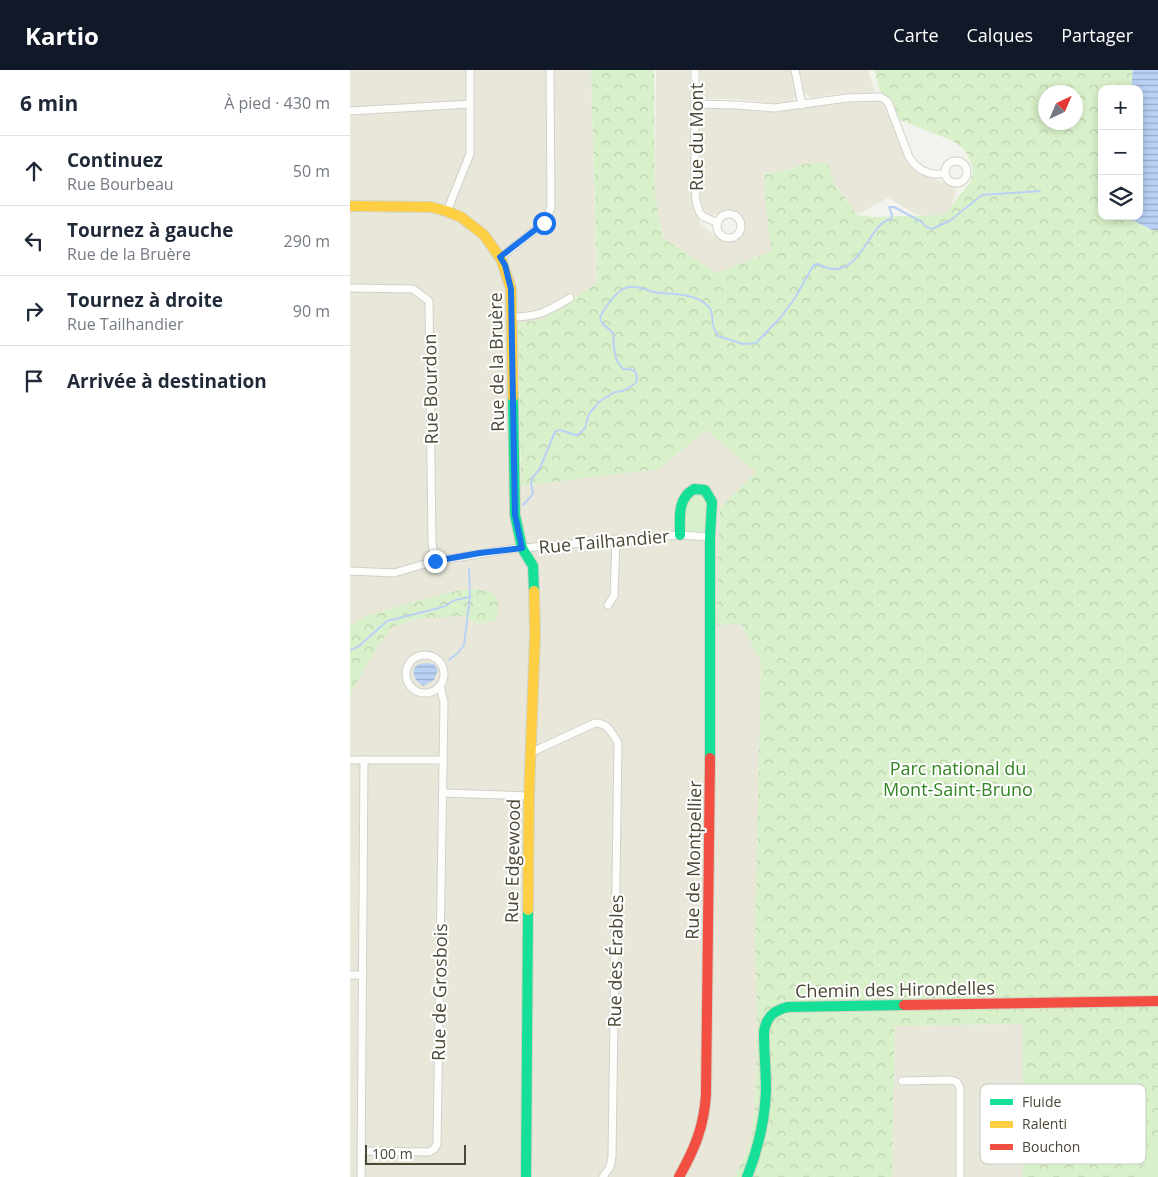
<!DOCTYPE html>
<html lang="fr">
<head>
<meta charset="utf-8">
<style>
	:root { --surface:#fff; --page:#f6f6f7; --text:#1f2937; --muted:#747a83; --line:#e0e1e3; --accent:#111827 }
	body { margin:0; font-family:"Open Sans",sans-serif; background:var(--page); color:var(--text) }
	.controls { position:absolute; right:15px; top:15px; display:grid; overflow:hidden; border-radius:10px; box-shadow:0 2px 8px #0003 }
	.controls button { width:45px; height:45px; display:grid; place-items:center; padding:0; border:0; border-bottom:1px solid var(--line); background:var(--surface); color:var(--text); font:25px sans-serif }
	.compass { position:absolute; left:688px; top:15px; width:45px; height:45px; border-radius:50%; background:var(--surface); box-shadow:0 2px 8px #0003; rotate:44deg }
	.scale { position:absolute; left:15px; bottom:12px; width:101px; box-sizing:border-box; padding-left:5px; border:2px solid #4c4836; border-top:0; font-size:14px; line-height:18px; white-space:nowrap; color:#4c4836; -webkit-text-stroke:4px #fff; paint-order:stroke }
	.stop { position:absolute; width:15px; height:15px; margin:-11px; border:4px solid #1a73e8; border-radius:50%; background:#fff }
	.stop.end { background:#1a73e8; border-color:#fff; box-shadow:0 1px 5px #0008 }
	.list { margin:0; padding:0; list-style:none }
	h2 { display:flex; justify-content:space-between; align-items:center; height:65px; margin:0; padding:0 20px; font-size:21px }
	h2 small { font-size:16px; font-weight:400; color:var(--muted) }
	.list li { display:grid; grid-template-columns:32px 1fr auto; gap:15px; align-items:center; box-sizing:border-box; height:70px; padding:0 20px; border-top:1px solid var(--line) }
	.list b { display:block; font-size:19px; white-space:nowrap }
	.list p { margin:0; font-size:16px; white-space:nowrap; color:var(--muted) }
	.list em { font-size:16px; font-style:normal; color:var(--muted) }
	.icon { flex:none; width:28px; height:28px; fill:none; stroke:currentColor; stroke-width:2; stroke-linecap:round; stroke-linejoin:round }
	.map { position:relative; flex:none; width:808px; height:1107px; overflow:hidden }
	header { display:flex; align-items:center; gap:30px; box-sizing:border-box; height:70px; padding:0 25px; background:var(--accent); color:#fff }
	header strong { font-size:24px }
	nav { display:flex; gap:28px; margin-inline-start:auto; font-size:18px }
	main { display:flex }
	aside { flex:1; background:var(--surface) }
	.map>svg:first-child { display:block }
	.residential { fill:#e8e7da }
	.green { fill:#d9f1ca }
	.forest { fill:url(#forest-crowns); fill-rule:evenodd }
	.water { fill:url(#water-rules) }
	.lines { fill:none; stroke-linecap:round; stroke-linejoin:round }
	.stream { stroke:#b9d1f5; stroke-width:2 }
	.street-casing { stroke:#d1d1ca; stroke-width:9 }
	.fast-casing { stroke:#d3d3c3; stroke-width:12 }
	.slow-casing { stroke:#d3d3c3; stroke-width:12 }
	.jam-casing { stroke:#d3d3c3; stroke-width:12 }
	.street { stroke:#fdfdfc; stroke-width:7 }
	.fast { stroke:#16e098; stroke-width:10 }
	.slow { stroke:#ffcf43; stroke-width:10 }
	.jam { stroke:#f24e42; stroke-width:10 }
	.route { stroke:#1a73e8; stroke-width:6 }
	.labels { text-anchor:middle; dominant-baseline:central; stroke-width:4; stroke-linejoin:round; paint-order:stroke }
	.street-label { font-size:18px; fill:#4c4836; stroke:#fff }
	.park-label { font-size:18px; fill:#328522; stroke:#fff }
	.key { fill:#fff; stroke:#c9c8c3; stroke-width:1 }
	.key-label { font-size:14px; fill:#4c4836 }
</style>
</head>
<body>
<header>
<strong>Kartio</strong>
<nav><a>Carte</a><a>Calques</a><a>Partager</a></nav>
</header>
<main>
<aside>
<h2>6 min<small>À pied · 430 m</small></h2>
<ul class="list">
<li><svg class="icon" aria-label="ahead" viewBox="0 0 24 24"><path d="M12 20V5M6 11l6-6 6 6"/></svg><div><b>Continuez</b><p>Rue Bourbeau</p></div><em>50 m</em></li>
<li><svg class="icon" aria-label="left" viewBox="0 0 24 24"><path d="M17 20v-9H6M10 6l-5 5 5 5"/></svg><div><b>Tournez à gauche</b><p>Rue de la Bruère</p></div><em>290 m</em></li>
<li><svg class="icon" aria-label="right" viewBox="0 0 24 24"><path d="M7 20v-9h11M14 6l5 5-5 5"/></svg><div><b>Tournez à droite</b><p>Rue Tailhandier</p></div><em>90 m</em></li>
<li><svg class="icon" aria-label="arrive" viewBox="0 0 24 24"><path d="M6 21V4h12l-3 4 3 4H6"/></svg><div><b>Arrivée à destination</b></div></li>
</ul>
</aside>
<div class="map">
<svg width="808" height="1107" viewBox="0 0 808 1107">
	<defs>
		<pattern id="forest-crowns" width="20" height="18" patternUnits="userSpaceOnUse" patternTransform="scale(1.25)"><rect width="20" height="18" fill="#d9f1ca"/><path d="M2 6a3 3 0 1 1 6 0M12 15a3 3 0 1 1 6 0" fill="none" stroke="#bcd0ae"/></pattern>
		<pattern id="water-rules" width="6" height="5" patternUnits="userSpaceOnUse" patternTransform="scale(1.25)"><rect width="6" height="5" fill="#b9d1f5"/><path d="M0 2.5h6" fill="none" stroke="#99acc7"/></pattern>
	</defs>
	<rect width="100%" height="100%" fill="#f3f3ed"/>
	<g class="residential">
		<polygon points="0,0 241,0 248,277 158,304 159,416 309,399 356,360 407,402 418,472 405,1039 402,1063 396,1084 384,1107 0,1107"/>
		<polygon points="306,0 340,0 342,134 350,153 361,163 377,169 384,169 392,161 394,153 389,144 382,140 376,140 362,146 356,144 352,138 350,125 350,44 352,40 356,39 389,39 407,42 429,42 480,34 530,31 536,38 555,88 560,96 578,107 607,117 597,150 566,144 538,128 507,145 484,113 477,92 453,94 439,100 414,104 415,127 421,181 367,204 313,168 305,125"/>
		<polygon points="350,0 518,0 525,22 485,24 461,28 456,24 446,26 441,32 423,34 386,29 353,29 350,25"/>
		<polygon points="673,954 673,1107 542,1107 545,956"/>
	</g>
	<g class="green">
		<polygon points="346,419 358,424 360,467 330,465 330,436"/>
		<polygon points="808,1081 808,1107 787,1107 802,1083"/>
	</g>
	<g class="forest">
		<path d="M241 0H304L305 125 313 168 367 203 421 181 415 127 414 104 439 100 453 94 477 92 484 113 507 145 522 147 594 145 621 111 623 99 619 88 614 79 603 71 550 50C546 39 543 28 531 23L524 0H783L781 19H752V146H774L801 160H808V1081L802 1083 787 1107H673V954L545 956 542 1107H384L396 1084 402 1063 405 1039 407 942 405 868 411 592 391 554 366 555 370 438 406 402 356 360 309 399 171 416 168 256 171 253 192 249 247 213ZM696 22H726V52H696Z"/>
		<polygon points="127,519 143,523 149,533 146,551 128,554 112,546 65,549 41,558 27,577 0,625 0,556 14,547 55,534 106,521"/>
	</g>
	<g class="water">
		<polygon points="783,0 808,0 808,160 802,160 774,146 789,146 789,19 781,19"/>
		<path d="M77 593 84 594 88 600 84 610 73 616C65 610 63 608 64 598L69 594Z"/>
	</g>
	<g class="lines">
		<g class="stream">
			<path d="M173 435 183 424 181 413 182 408 189 400 205 362C212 357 219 365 228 365L235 358 239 344 250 331 265 322 273 321 286 313C289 300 284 299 273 299 263 289 264 275 263 263L252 253 250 247C255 238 266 220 278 217 287 215 296 220 304 222 322 225 345 222 359 237 363 242 362 249 363 255 364 259 366 262 368 266L393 274 406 273 431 247 445 228 463 196 467 194C472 196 477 198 482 199 513 201 520 152 541 149L542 145 539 137H544L572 152 576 157 582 159 601 150 632 125 690 121"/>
			<polyline points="0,580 8,577 37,551 93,537 105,530 120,527 119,499"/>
			<polyline points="99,590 108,583 114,575 120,527"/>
		</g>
		<defs>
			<g id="street">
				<polyline points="345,0 345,110 346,131 349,141 352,146 368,153"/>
				<polyline points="445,0 452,35"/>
				<path d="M345 34 387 35 424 38 497 28 531 27 538 32 559 87C567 100 581 107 595 103"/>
				<polyline points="0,41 120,34"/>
				<circle cx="606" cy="102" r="11"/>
				<polyline points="97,141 120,84 120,0"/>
				<circle cx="379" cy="156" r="12"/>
				<polyline points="151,187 194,153 198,146 201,136 200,0"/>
				<polyline points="0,218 63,219 79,231 82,474 85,491"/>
				<path d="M162 247C189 247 198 241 220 228"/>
				<polyline points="0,501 44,503 85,491 161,479 330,465 360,467"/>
				<polyline points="258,535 264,526 266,469"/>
				<circle cx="75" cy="604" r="19"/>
				<path d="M180 683 245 653C258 653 262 663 268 673L262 1087 260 1097 253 1107"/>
				<polyline points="0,690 93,690"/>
				<polyline points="93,723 179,726"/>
				<polyline points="0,905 13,905"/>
				<polyline points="552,1011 601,1010 607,1012 610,1018 610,1107"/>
				<polyline points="11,1081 79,1082 84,1079 87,1074 94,632 90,616"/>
				<polyline points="11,1107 14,690"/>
			</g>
			<g id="fast">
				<polyline points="163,327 165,445 172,478 183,496 184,521"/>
				<path d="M330 465C330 447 327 429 344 419L355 420 362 432 360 467V688"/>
				<polyline points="176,1107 178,840"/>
				<path d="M397 1107C408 1079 415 1050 416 1020 416 1001 414 981 414 962 416 947 424 940 438 937L554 935"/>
			</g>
			<g id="slow">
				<polyline points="0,136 81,137 96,141 111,147 134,165 151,189 161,219 163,327"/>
				<polyline points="178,840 179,726 185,565 184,521"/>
			</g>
			<g id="jam">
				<polyline points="554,935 808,931"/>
				<path d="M329 1107C345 1078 354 1057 356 1024L360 688"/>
			</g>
		</defs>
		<use href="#street" class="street-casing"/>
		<use href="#fast" class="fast-casing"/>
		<use href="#slow" class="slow-casing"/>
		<use href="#jam" class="jam-casing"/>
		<use href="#street" class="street"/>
		<use href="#fast" class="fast"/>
		<use href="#slow" class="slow"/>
		<use href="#jam" class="jam"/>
	</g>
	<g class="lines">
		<polyline class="route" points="85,491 130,483 172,478 165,445 161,219 155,195 150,187 194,153"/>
	</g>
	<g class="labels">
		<g class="street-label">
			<text transform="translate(346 67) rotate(-90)">Rue du Mont</text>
			<text transform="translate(146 292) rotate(-91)">Rue de la Bruère</text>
			<text transform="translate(80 319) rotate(-91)">Rue Bourdon</text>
			<text transform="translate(254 471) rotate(-5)">Rue Tailhandier</text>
			<text transform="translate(343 790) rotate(-89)">Rue de Montpellier</text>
			<text transform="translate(162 791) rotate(-89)">Rue Edgewood</text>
			<text transform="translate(265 891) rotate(-89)">Rue des Érables</text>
			<text transform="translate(545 919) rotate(-1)">Chemin des Hirondelles</text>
			<text transform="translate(89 922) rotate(-89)">Rue de Grosbois</text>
		</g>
		<g class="park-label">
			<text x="608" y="698">Parc national du<tspan x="608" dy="21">Mont-Saint-Bruno</tspan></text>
		</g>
	</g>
	<rect x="630" y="1014" width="166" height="80" rx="8" class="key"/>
	<rect x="640" y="1029" width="23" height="6" fill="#16e098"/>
	<rect x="640" y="1051" width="23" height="7" fill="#ffcf43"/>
	<rect x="640" y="1074" width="23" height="6" fill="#f24e42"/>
	<g class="key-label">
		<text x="672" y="1037">Fluide</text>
		<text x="672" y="1059">Ralenti</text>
		<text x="672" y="1082">Bouchon</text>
	</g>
</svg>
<div class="controls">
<button>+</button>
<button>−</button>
<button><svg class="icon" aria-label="layers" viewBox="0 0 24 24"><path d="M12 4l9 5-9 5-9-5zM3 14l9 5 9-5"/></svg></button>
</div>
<svg class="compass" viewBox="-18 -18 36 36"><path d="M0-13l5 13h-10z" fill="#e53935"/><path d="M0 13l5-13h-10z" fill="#747a83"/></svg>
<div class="scale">100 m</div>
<div class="stop" style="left:194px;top:153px"></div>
<div class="stop end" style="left:85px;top:491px"></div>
</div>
</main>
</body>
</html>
